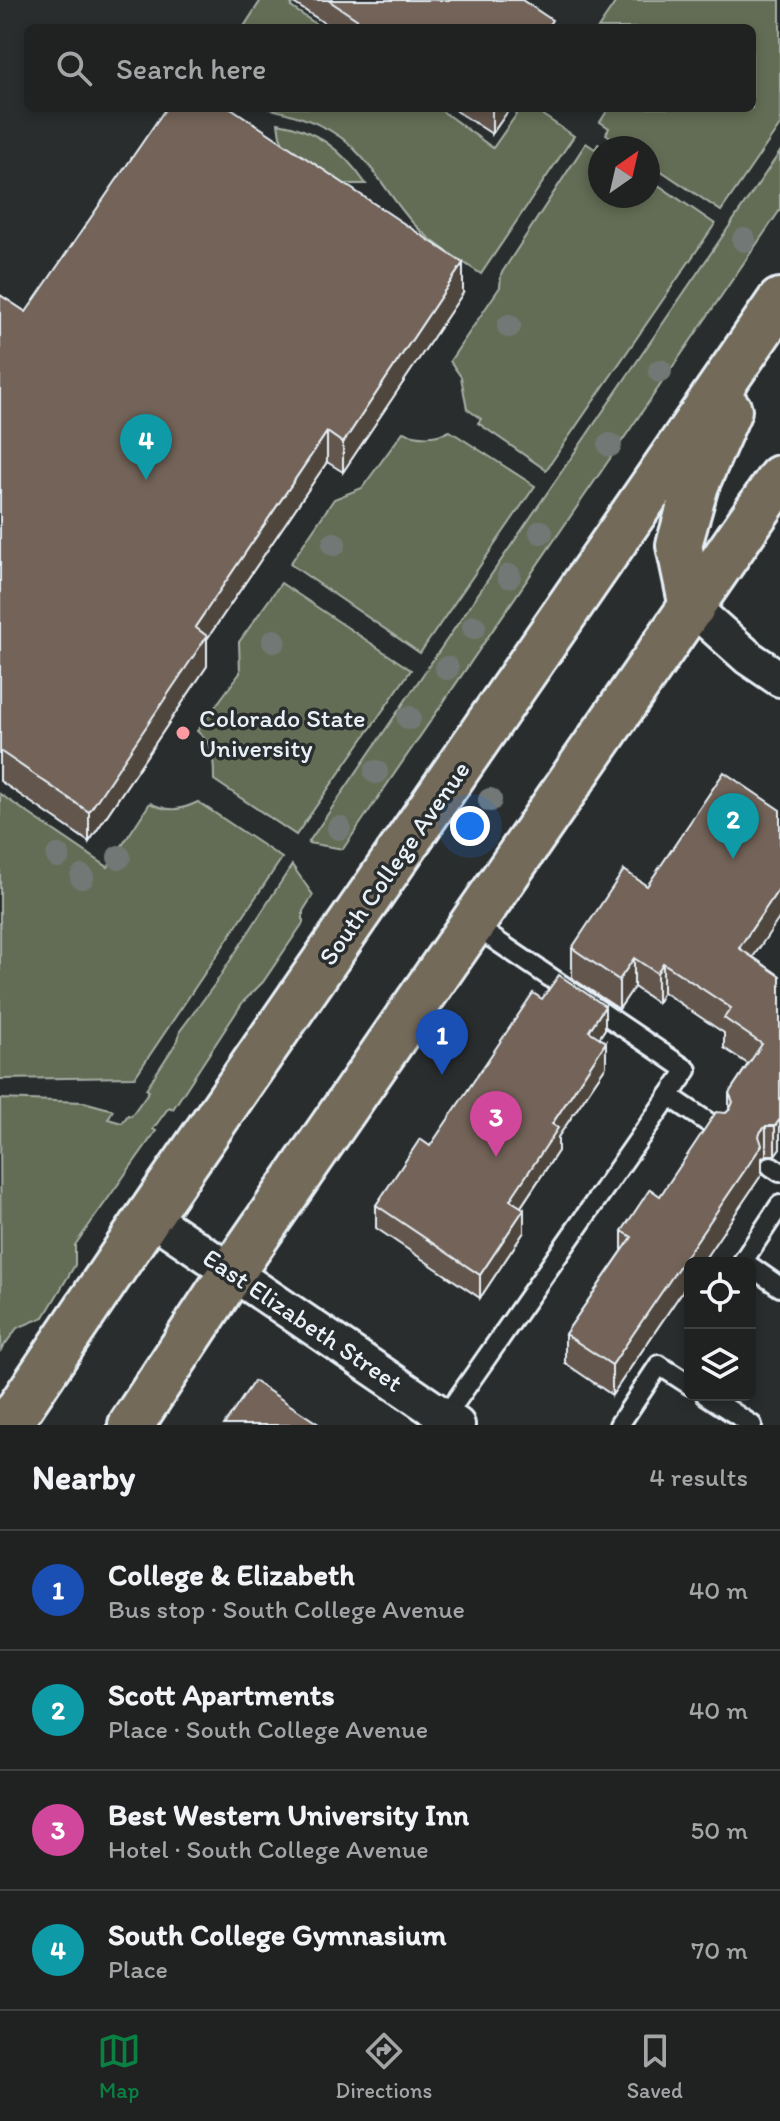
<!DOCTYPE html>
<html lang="en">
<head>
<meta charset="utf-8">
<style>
	:root { --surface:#202222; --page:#2d2f2f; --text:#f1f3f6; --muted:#a2a4a5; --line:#3d3f40; --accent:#0b8043 }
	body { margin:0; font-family:Itim,sans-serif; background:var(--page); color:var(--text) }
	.controls { position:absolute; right:24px; bottom:24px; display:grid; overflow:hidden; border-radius:12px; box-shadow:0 4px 12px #0003 }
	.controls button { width:72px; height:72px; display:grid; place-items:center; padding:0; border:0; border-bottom:2px solid var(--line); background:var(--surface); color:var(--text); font:40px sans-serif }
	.compass { position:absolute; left:588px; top:136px; width:72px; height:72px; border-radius:50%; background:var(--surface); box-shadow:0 4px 12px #0003; rotate:34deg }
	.you { position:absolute; left:470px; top:826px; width:28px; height:28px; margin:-20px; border:6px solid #fff; border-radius:50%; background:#1a73e8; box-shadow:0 0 0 12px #1a73e833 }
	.badge { display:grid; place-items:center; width:52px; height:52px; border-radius:50%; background:var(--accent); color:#fff; font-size:26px; font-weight:700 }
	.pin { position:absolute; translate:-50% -66px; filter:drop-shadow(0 2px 4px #0008) }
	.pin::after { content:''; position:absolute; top:42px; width:28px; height:24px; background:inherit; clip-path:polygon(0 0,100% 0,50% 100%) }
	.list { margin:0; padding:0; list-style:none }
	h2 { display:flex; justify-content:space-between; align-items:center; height:104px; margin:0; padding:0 32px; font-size:34px }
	h2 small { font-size:26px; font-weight:400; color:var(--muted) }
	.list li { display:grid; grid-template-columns:52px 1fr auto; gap:24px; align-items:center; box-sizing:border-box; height:120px; padding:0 32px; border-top:2px solid var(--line) }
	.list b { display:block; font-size:30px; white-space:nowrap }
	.list p { margin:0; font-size:26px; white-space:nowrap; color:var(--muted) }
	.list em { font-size:26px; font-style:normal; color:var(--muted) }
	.icon { flex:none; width:44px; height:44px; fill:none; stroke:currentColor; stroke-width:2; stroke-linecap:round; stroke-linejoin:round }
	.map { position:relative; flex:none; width:780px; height:1425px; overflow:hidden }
	.search { position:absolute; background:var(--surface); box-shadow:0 4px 12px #0003; left:24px; right:24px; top:24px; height:88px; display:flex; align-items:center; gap:20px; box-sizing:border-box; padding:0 28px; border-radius:12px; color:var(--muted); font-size:30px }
	.sheet { height:584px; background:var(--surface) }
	nav { display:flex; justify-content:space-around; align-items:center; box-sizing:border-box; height:112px; border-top:2px solid var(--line); background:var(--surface); font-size:22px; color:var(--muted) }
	nav a { display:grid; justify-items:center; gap:4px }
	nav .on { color:var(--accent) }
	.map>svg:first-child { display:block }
	.green { fill:#636d54; stroke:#a6afa6; stroke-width:2 }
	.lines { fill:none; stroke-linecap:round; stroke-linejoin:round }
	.service-casing { stroke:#e8f1f8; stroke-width:24 }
	.minor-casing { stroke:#e8f1f8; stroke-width:40 }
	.trunk-casing { stroke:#e8f1f8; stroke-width:50 }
	.service { stroke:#2a2d2e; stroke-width:18 }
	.minor { stroke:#2a2d2e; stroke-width:34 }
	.trunk { stroke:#736b5a; stroke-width:44 }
	.tree { fill:#727874 }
	.wall { fill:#63564d; stroke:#e8f1f8; stroke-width:2 }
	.shaded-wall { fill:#50463e; stroke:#e8f1f8; stroke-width:2 }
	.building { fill:#736459; stroke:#e8f1f8; stroke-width:2 }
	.poi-dot { fill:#ff9aa2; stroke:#2a2d2e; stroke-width:3 }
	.labels { text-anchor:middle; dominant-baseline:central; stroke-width:7; stroke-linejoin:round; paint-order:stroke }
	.poi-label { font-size:26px; fill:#e8f1f8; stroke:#2a2d2e; text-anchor:start }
	.street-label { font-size:26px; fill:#e8f1f8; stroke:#2a2d2e }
</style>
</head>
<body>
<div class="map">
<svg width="780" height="1425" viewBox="0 0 780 1425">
	<rect width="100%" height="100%" fill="#2a2d2e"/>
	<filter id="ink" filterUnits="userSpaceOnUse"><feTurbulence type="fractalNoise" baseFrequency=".0125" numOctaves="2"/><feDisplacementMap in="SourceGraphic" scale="16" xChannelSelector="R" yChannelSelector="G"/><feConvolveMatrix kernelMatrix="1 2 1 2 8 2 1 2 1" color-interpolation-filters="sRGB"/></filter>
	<g filter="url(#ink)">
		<g class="green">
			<polygon points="261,0 286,0 292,4 291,7 322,28 243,28"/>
			<polygon points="617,0 780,0 780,125 721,211 648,162 648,148 627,148 606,134 609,128 600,122 609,108 752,108 752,28 598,28"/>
			<path d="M267 108H438L493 148 521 108H532L574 136 481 274C457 258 431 243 412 222 393 201 379 175 359 154 336 127 301 116 267 108Z"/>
			<path d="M278 123C316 129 345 153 366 184H335L288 155 280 136Z"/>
			<polygon points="586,143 595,149 598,144 605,148 600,148 600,196 648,196 648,178 715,224 546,470 478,423 481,419 467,409 461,377 450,361 500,287 501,274"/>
			<polygon points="780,152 780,210 343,849 308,843"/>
			<path d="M450 431 535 486 420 653 290 564 334 499 362 488 403 432C421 438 433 438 450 431Z"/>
			<path d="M281 583 411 670 296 835 214 780C214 759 214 745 197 731L240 673 239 642Z"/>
			<path d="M0 794 108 867 150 803C168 812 179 811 198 802L282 858 135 1077 0 1079Z"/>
			<polygon points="292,865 313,895 303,911 303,923 263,982 243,1002 173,1109 169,1107 153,1129 156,1131 75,1245 75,1265 44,1317 17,1328 1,1350 0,1099 84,1102 113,1110 108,1119 122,1123 128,1115 131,1116 149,1091 146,1089 178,1040 180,1031 215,984"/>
		</g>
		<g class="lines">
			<defs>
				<g id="service">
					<polyline points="669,1096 721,1131"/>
					<polyline points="771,1166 780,1172"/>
					<polyline points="746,1263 743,1261 780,1205"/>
					<polyline points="750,1266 780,1287"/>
					<polyline points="706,1395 752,1425"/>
					<polyline points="445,1417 687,1070 473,925"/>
					<polyline points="619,1425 659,1365 690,1385"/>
				</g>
				<g id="minor">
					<polyline points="692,607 749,658 780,679"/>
					<polyline points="149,1216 457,1425"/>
				</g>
				<g id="trunk">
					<polyline points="692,607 679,545 696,485 729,410"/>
					<polyline points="8,1425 149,1216 780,301"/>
					<polyline points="131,1425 232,1272 780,478"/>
				</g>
			</defs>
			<use href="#service" class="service-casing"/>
			<use href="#minor" class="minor-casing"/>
			<use href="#trunk" class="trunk-casing"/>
			<use href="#service" class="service"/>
			<use href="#minor" class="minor"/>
			<use href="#trunk" class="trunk"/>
		</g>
		<g class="tree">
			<circle cx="744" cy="240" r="12"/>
			<circle cx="509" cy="326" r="12"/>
			<circle cx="660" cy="371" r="12"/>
			<circle cx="610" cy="445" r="12"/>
			<circle cx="541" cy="532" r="12"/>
			<circle cx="334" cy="544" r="12"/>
			<circle cx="509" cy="576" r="12"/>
			<circle cx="474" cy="627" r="12"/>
			<circle cx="274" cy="641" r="12"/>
			<circle cx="447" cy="668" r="12"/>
			<circle cx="409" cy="718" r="12"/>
			<circle cx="376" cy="772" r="12"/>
			<circle cx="490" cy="800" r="12"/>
			<circle cx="339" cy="828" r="12"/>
			<circle cx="58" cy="856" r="12"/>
			<circle cx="119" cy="857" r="12"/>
			<circle cx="82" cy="877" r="12"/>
		</g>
		<g class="wall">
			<polygon points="289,0 522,0 552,28 332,28"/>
			<polygon points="452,108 510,108 492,134"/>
			<polygon points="463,293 343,472 327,462 207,639 207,666 89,842 0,781 0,295 26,312"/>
			<polygon points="572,948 753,957 780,976 780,1148 775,1155 766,1155 762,1158 762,1174 612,1395 565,1363 565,1334 622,1251 622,1231 660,1196 726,1113 729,1110 729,1093 748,1064 724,1048 724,1033 663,992 657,1003 634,987 619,1009 572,978"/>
			<polygon points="542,999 605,1029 599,1038 606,1066 558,1137 558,1151 521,1207 524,1232 480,1298 376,1228 376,1205 430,1146"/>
		</g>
		<g class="shaded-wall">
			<polygon points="493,108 510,108 492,134 492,109"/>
			<polygon points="463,263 463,293 343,472 343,443"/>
			<polygon points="327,432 327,462 207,639 207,666 89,842 89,812 195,627"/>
			<polygon points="780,887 780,917 739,978 739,948"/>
			<polygon points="634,958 634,987 619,1009 619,980"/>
			<polygon points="663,963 663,992 657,1003 657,973"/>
			<polygon points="605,1006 605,1029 589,1054 589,1031"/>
			<polygon points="606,1042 606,1066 558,1137 558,1151 510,1223 510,1200 552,1124"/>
			<polygon points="780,1119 780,1148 775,1155 775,1126"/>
			<polygon points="766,1126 766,1155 762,1158 762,1174 702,1263 690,1263 690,1280 612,1395 612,1365 759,1136 761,1131"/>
			<polygon points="524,1209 524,1232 480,1298 480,1275"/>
		</g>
		<g class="building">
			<polygon points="328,0 522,0 552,20 547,28 370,28"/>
			<polygon points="166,108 231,108 463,263 343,443 327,432 195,627 207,636 89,812 0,751 0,295 26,312"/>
			<polygon points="724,772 780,810 780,887 739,948 780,976 780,1119 775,1126 766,1126 761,1131 759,1136 762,1145 612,1365 565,1334 632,1237 622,1231 650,1189 660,1196 716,1112 726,1113 730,1109 733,1102 729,1093 762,1044 724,1018 731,1008 663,963 657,973 634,958 619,980 572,948 624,870 647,886"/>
			<polygon points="559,975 605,1006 589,1031 606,1042 552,1124 558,1128 510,1200 524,1209 480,1275 376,1205 420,1139 430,1146 533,993 542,999"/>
			<polygon points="254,1381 320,1425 224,1425"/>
		</g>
	</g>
	<circle class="poi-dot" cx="183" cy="733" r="8"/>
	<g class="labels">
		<g class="poi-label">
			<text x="199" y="718">Colorado State<tspan x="199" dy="30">University</tspan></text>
		</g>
		<g class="street-label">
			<text transform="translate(394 863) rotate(-55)">South College Avenue</text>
			<text transform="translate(303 1320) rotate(34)">East Elizabeth Street</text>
		</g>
	</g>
</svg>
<div class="controls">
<button><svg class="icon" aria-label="locate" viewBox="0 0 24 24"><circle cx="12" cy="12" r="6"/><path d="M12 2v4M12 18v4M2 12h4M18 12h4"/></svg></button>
<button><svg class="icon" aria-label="layers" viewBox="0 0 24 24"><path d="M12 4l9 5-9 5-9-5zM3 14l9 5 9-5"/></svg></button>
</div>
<svg class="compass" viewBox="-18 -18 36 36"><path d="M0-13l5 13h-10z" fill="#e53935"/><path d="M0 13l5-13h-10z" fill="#a2a4a5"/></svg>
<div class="you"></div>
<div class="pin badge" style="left:442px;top:1075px;background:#1a4fb4">1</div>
<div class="pin badge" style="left:733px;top:859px;background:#0f9aa8">2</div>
<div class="pin badge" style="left:496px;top:1157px;background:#d1479c">3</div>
<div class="pin badge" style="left:146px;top:480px;background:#0f9aa8">4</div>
<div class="search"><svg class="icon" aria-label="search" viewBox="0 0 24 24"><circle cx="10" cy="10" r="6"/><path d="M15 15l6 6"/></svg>Search here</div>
</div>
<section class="sheet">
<h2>Nearby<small>4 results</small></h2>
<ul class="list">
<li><span class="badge" style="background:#1a4fb4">1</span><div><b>College &amp; Elizabeth</b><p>Bus stop · South College Avenue</p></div><em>40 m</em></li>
<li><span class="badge" style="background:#0f9aa8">2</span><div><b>Scott Apartments</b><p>Place · South College Avenue</p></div><em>40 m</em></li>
<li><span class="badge" style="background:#d1479c">3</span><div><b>Best Western University Inn</b><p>Hotel · South College Avenue</p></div><em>50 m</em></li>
<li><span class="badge" style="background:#0f9aa8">4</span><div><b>South College Gymnasium</b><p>Place</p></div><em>70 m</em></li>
</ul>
</section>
<nav>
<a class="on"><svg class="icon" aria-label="map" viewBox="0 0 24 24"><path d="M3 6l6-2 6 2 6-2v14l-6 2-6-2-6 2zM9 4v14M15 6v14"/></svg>Map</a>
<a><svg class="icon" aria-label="directions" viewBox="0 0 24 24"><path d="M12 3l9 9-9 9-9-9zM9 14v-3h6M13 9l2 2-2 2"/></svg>Directions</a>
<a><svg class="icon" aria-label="saved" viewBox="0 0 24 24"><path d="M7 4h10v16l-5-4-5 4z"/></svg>Saved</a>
</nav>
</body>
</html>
